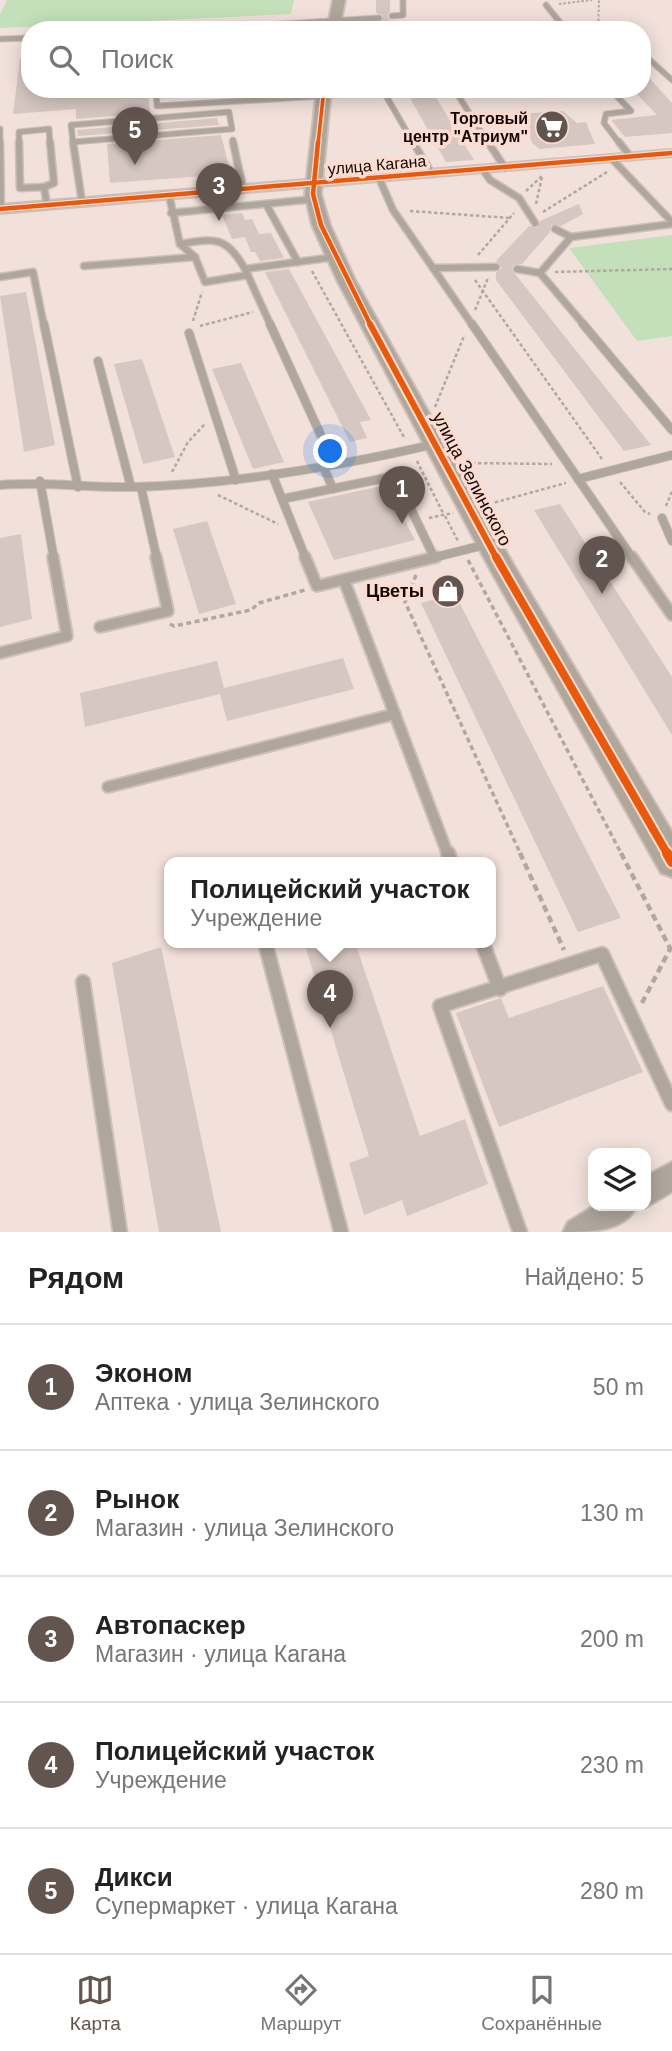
<!DOCTYPE html>
<html lang="ru">
<head>
<meta charset="utf-8">
<style>
	:root { --surface:#fff; --page:#f2f2f2; --text:#222; --muted:#767676; --line:#e0e0e0; --accent:#62544f }
	body { margin:0; font-family:Helvetica,sans-serif; background:var(--page); color:var(--text) }
	.controls { position:absolute; right:21px; bottom:21px; display:grid; overflow:hidden; border-radius:14px; box-shadow:0 4px 18px #0003 }
	.controls button { width:63px; height:63px; display:grid; place-items:center; padding:0; border:0; border-bottom:2px solid var(--line); background:var(--surface); color:var(--text); font:35px sans-serif }
	.you { position:absolute; left:331px; top:452px; width:24px; height:24px; margin:-18px; border:5px solid #fff; border-radius:50%; background:#1a73e8; box-shadow:0 0 0 10px #1a73e833 }
	.badge { display:grid; place-items:center; width:46px; height:46px; border-radius:50%; background:var(--accent); color:#fff; font-size:23px; font-weight:700 }
	.pin { position:absolute; translate:-50% -58px; filter:drop-shadow(0 2px 4px #0008) }
	.pin::after { content:''; position:absolute; top:37px; width:24px; height:21px; background:inherit; clip-path:polygon(0 0,100% 0,50% 100%) }
	.popup { position:absolute; left:164px; top:857px; width:332px; height:91px; box-sizing:border-box; display:grid; place-content:center; border-radius:14px; background:var(--surface); filter:drop-shadow(0 2px 5px #0005); font-size:23px; white-space:nowrap; color:var(--muted) }
	.popup b { font-size:26px; color:var(--text) }
	.popup::after { content:''; position:absolute; left:50%; top:100%; margin-left:-14px; border:14px solid transparent; border-top-color:var(--surface) }
	.list { margin:0; padding:0; list-style:none }
	h2 { display:flex; justify-content:space-between; align-items:center; height:91px; margin:0; padding:0 28px; font-size:30px }
	h2 small { font-size:23px; font-weight:400; color:var(--muted) }
	.list li { display:grid; grid-template-columns:46px 1fr auto; gap:21px; align-items:center; box-sizing:border-box; height:126px; padding:0 28px; border-top:2px solid var(--line) }
	.list b { display:block; font-size:26px; white-space:nowrap }
	.list p { margin:0; font-size:23px; white-space:nowrap; color:var(--muted) }
	.list em { font-size:23px; font-style:normal; color:var(--muted) }
	.icon { flex:none; width:38px; height:38px; fill:none; stroke:currentColor; stroke-width:2; stroke-linecap:round; stroke-linejoin:round }
	.map { position:relative; flex:none; width:672px; height:1232px; overflow:hidden }
	.search { position:absolute; background:var(--surface); box-shadow:0 4px 18px #0003; left:21px; right:21px; top:21px; height:77px; display:flex; align-items:center; gap:18px; box-sizing:border-box; padding:0 24px; border-radius:28px; color:var(--muted); font-size:26px }
	.sheet { height:721px; background:var(--surface) }
	nav { display:flex; justify-content:space-around; align-items:center; box-sizing:border-box; height:98px; border-top:2px solid var(--line); background:var(--surface); font-size:19px; color:var(--muted) }
	nav a { display:grid; justify-items:center; gap:4px }
	nav .on { color:var(--accent) }
	.map>svg:first-child { display:block }
	.green { fill:#c3e0bb }
	.building { fill:#d6c7c2 }
	.lines { fill:none; stroke-linecap:round; stroke-linejoin:round }
	.lane-far4-casing { stroke:#cdbfba; stroke-width:7 }
	.lane-far3-casing { stroke:#cdbfba; stroke-width:9 }
	.lane-far2-casing { stroke:#cdbfba; stroke-width:10 }
	.lane-far1-casing { stroke:#cdbfba; stroke-width:14 }
	.lane-casing { stroke:#cdbfba; stroke-width:17 }
	.street-casing { stroke:#cdbfba; stroke-width:4 }
	.secondary-casing { stroke:#cdbfba; stroke-width:4 }
	.path-far3 { stroke:#b1a9a0; stroke-width:2; stroke-dasharray:2.5 2; stroke-linecap:butt }
	.path-far2 { stroke:#b1a9a0; stroke-width:2.5; stroke-dasharray:3.5 2.5; stroke-linecap:butt }
	.path-far1 { stroke:#b1a9a0; stroke-width:3.5; stroke-dasharray:5 3.5; stroke-linecap:butt }
	.path { stroke:#b1a9a0; stroke-width:4.5; stroke-dasharray:7 4.5; stroke-linecap:butt }
	.lane-far4 { stroke:#afa79c; stroke-width:5 }
	.lane-far3 { stroke:#afa79c; stroke-width:6 }
	.lane-far2 { stroke:#afa79c; stroke-width:8 }
	.lane-far1 { stroke:#afa79c; stroke-width:10 }
	.lane { stroke:#afa79c; stroke-width:13 }
	.street { fill:#afa79c; fill-rule:evenodd }
	.secondary { fill:#b0a69a; fill-rule:evenodd }
	.cycleway-far4-casing { stroke:#fcdcd1; stroke-width:6 }
	.cycleway-far3-casing { stroke:#fcdcd1; stroke-width:7 }
	.cycleway-far2-casing { stroke:#fcdcd1; stroke-width:10 }
	.cycleway-far1-casing { stroke:#fcdcd1; stroke-width:12 }
	.cycleway-casing { stroke:#fcdcd1; stroke-width:14 }
	.cycleway-far4 { stroke:#e8590c; stroke-width:3.5 }
	.cycleway-far3 { stroke:#e8590c; stroke-width:4.5 }
	.cycleway-far2 { stroke:#e8590c; stroke-width:6 }
	.cycleway-far1 { stroke:#e8590c; stroke-width:8 }
	.cycleway { stroke:#e8590c; stroke-width:10 }
	.labels { text-anchor:middle; dominant-baseline:central; stroke-width:7; stroke-linejoin:round; paint-order:stroke }
	.far-poi-label { font-size:16px; font-weight:bold; fill:#140804; stroke:#fcdcd1; text-anchor:end }
	.far-street-label { font-size:16px; fill:#140804; stroke:#fcdcd1 }
	.street-label { font-size:18px; fill:#140804; stroke:#fcdcd1 }
	.poi-label { font-size:18px; font-weight:bold; fill:#140804; stroke:#fcdcd1; text-anchor:end }
</style>
</head>
<body>
<div class="map">
<svg width="672" height="1232" viewBox="0 0 672 1232">
	<rect width="100%" height="100%" fill="#f2e1db"/>
	<g class="green">
		<polygon points="7,0 294,0 291,14 0,28 0,15"/>
		<polygon points="672,235 672,336 637,341 569,248"/>
	</g>
	<g class="building">
		<polygon points="376,0 390,0 390,11 387,16 390,21 390,30 382,22 383,15 376,13"/>
		<polygon points="20,58 30,58 30,89 148,89 150,113 76,119 76,109 13,114"/>
		<polygon points="642,70 672,103 672,133 625,137 611,120 657,115 632,89 642,89"/>
		<polygon points="405,89 431,89 474,160 446,162"/>
		<polygon points="563,111 577,123 586,122 595,144 540,149 532,143 529,134 518,119 523,118 520,114"/>
		<polygon points="217,118 219,125 78,136 77,130"/>
		<polygon points="221,135 231,174 110,183 107,144"/>
		<polygon points="579,204 583,214 561,226 551,225 550,232 522,264 513,265 512,270 651,445 624,451 496,280 496,273 502,268 496,261 529,226 537,228 540,221"/>
		<polygon points="242,213 245,220 252,219 259,234 271,233 284,258 260,261 255,252 251,252 245,237 232,239 222,215"/>
		<polygon points="289,269 371,420 360,422 367,438 350,442 265,272"/>
		<polygon points="26,292 55,445 24,452 0,296"/>
		<polygon points="142,359 175,457 143,464 114,364"/>
		<polygon points="241,363 284,462 253,469 212,369"/>
		<polygon points="386,485 415,540 334,560 308,502"/>
		<polygon points="560,504 672,677 672,735 534,510"/>
		<polygon points="207,521 236,604 199,614 173,529"/>
		<polygon points="21,534 32,619 0,627 0,538"/>
		<polygon points="455,594 621,918 578,932 421,603"/>
		<polygon points="343,658 354,689 227,721 220,694 85,727 80,693 217,661 224,688"/>
		<polygon points="304,942 355,942 420,1136 465,1119 488,1184 407,1216 402,1200 364,1215 349,1163 369,1156"/>
		<polygon points="161,947 221,1232 159,1232 112,963"/>
		<polygon points="603,986 643,1072 499,1127 456,1013 501,998 509,1018"/>
	</g>
	<g class="lines">
		<defs>
			<g id="lane-far4">
				<polyline points="546,5 566,30"/>
				<polyline points="392,16 403,15 403,0"/>
				<polyline points="359,22 384,30"/>
				<polyline points="187,30 379,18"/>
				<polyline points="0,39 30,38"/>
				<polyline points="642,53 672,80"/>
				<polyline points="156,89 157,106 323,96"/>
				<polyline points="382,89 414,144"/>
				<polyline points="454,89 489,144"/>
				<polyline points="610,89 631,111 606,114 604,123 620,144"/>
				<polygon points="229,112 232,129 73,142 71,125"/>
				<polyline points="0,129 0,144"/>
				<polyline points="233,140 234,144"/>
				<polyline points="19,144 19,132 49,129 50,144"/>
			</g>
			<g id="lane-far3">
				<polyline points="0,142 1,209"/>
				<polyline points="19,142 20,188 44,187"/>
				<polyline points="73,142 82,202"/>
				<polyline points="233,142 243,188"/>
				<polyline points="413,142 432,174"/>
				<polyline points="488,142 505,168"/>
				<polyline points="619,142 630,156"/>
				<polyline points="611,158 672,222"/>
				<polyline points="483,170 490,180 519,198 535,223"/>
				<polyline points="379,178 393,210 473,326"/>
				<polyline points="44,187 47,205"/>
				<polyline points="44,187 54,183 50,142"/>
				<polyline points="169,195 180,244 195,257 205,282 248,275"/>
				<polyline points="266,204 298,262"/>
				<polyline points="171,213 315,199"/>
				<polyline points="555,229 571,237"/>
				<path d="M180 244C215 238 226 236 245 269"/>
				<polyline points="84,266 195,257"/>
				<polyline points="433,268 496,267"/>
				<polyline points="517,269 540,273"/>
				<polyline points="0,277 33,272 44,326"/>
				<polyline points="271,326 245,269 335,257"/>
				<polyline points="585,326 540,273 571,237 672,224"/>
			</g>
			<g id="lane-far2">
				<polyline points="44,324 78,487"/>
				<polyline points="270,324 334,464"/>
				<polyline points="472,324 633,559"/>
				<polyline points="583,324 672,430"/>
				<polyline points="189,333 236,480"/>
				<polyline points="98,361 131,487"/>
				<polyline points="323,466 333,489"/>
				<polyline points="272,474 306,559"/>
				<polyline points="578,479 672,455"/>
				<polyline points="40,481 54,559"/>
				<path d="M0 485C46 481 88 488 133 487 235 484 336 467 435 444"/>
				<polyline points="141,487 157,559"/>
				<polyline points="282,499 395,476 434,557"/>
				<polyline points="662,518 672,541"/>
				<polyline points="428,559 488,544"/>
			</g>
			<g id="lane-far1">
				<polyline points="305,557 317,586 436,557"/>
				<polyline points="632,557 672,615"/>
				<polyline points="344,580 448,855"/>
				<polyline points="100,627 168,611 156,557"/>
				<polyline points="0,653 67,636 53,557"/>
				<polyline points="108,787 395,714"/>
			</g>
			<g id="lane">
				<polyline points="448,853 451,862"/>
				<polyline points="265,942 341,1232"/>
				<polyline points="482,942 500,989"/>
				<polyline points="83,982 120,1232"/>
				<polyline points="520,1232 440,1006 602,954 672,1104"/>
			</g>
			<g id="street">
				<polygon points="672,150 672,156 0,213 0,205"/>
				<polygon points="672,1162 672,1192 646,1207 644,1206 646,1176"/>
				<path d="M594 1206H637C624 1232 590 1232 563 1232L568 1222Z"/>
			</g>
			<g id="secondary">
				<polygon points="333,0 345,0 339,30 327,30"/>
				<polygon points="317,89 331,89 321,194 330,225 355,280 513,564 672,832 672,877 661,873 491,571 337,280 312,225 305,194"/>
			</g>
		</defs>
		<use href="#lane-far4" class="lane-far4-casing"/>
		<use href="#lane-far3" class="lane-far3-casing"/>
		<use href="#lane-far2" class="lane-far2-casing"/>
		<use href="#lane-far1" class="lane-far1-casing"/>
		<use href="#lane" class="lane-casing"/>
		<use href="#street" class="street-casing"/>
		<use href="#secondary" class="secondary-casing"/>
		<g class="path-far3">
			<polyline points="559,4 592,0"/>
			<polyline points="598,30 599,0"/>
		</g>
		<g class="path-far2">
			<polyline points="526,191 543,175"/>
			<polyline points="536,204 542,177"/>
			<polyline points="410,211 510,218"/>
			<polyline points="543,212 607,172"/>
			<polyline points="478,255 514,213"/>
			<polyline points="312,271 405,439"/>
			<polyline points="555,272 672,269"/>
			<polyline points="475,280 602,459"/>
			<polyline points="475,310 488,278"/>
			<polyline points="193,321 202,292"/>
			<polyline points="200,326 253,312"/>
			<polyline points="435,407 464,336"/>
			<polyline points="417,461 443,513"/>
			<polyline points="466,463 552,464"/>
			<polyline points="172,472 188,442 205,424"/>
			<polyline points="620,482 645,512 650,514"/>
			<polyline points="218,495 278,524"/>
			<polyline points="489,504 566,483"/>
			<polyline points="666,506 672,491"/>
			<polyline points="445,516 458,541"/>
			<polyline points="429,518 453,513"/>
		</g>
		<g class="path-far1">
			<polyline points="468,560 622,855"/>
			<polyline points="416,575 405,602 521,855"/>
			<polyline points="170,624 174,626 251,610 259,603 305,590"/>
		</g>
		<g class="path">
			<polyline points="520,853 564,950"/>
			<polyline points="621,853 672,952"/>
			<polyline points="642,1003 670,949"/>
		</g>
		<use href="#lane-far4" class="lane-far4"/>
		<use href="#lane-far3" class="lane-far3"/>
		<use href="#lane-far2" class="lane-far2"/>
		<use href="#lane-far1" class="lane-far1"/>
		<use href="#lane" class="lane"/>
		<use href="#street" class="street"/>
		<use href="#secondary" class="secondary"/>
		<defs>
			<polyline id="cycleway-far4" points="318,144 324,89"/>
			<g id="cycleway-far3">
				<polyline points="318,142 313,194 321,225 371,326"/>
				<polyline points="0,209 672,153"/>
			</g>
			<polyline id="cycleway-far2" points="370,324 497,559"/>
			<polyline id="cycleway-far1" points="496,557 668,855"/>
			<polyline id="cycleway" points="667,853 672,862"/>
		</defs>
		<use href="#cycleway-far4" class="cycleway-far4-casing"/>
		<use href="#cycleway-far3" class="cycleway-far3-casing"/>
		<use href="#cycleway-far2" class="cycleway-far2-casing"/>
		<use href="#cycleway-far1" class="cycleway-far1-casing"/>
		<use href="#cycleway" class="cycleway-casing"/>
		<use href="#cycleway-far4" class="cycleway-far4"/>
		<use href="#cycleway-far3" class="cycleway-far3"/>
		<use href="#cycleway-far2" class="cycleway-far2"/>
		<use href="#cycleway-far1" class="cycleway-far1"/>
		<use href="#cycleway" class="cycleway"/>
	</g>
	<defs>
		<symbol id="supermarket-disc" viewBox="-11 -11 22 22"><circle r="9.5" fill="#62544f" stroke="#fcdcd1"/><path d="M-6-5.5h2.5l.6 2H6L4.5 2H-2.5L-4.4-4H-6ZM-1.5 3.2a1.3 1.3 0 1 0 .1 0ZM3 3.2a1.3 1.3 0 1 0 .1 0Z" fill="#fff"/></symbol>
		<symbol id="shop-disc" viewBox="-11 -11 22 22"><circle r="9.5" fill="#62544f" stroke="#fcdcd1"/><path d="M-5-2.5h2.3a2.7 3.5 0 0 1 5.4 0H5L5.5 6h-11ZM-1.5-2.5h3a1.5 2.3 0 0 0-3 0Z" fill="#fff"/></symbol>
	</defs>
	<g fill-rule="evenodd">
		<use href="#supermarket-disc" x="533" y="108" width="38" height="38"/>
		<use href="#shop-disc" x="429" y="572" width="38" height="38"/>
	</g>
	<g class="labels">
		<g class="far-poi-label">
			<text x="528" y="118">Торговый<tspan x="528" dy="18">центр "Атриум"</tspan></text>
		</g>
		<g class="far-street-label">
			<text transform="translate(377 165) rotate(-5)">улица Кагана</text>
		</g>
		<g class="street-label">
			<text transform="translate(472 479) rotate(62)">улица Зелинского</text>
		</g>
		<g class="poi-label">
			<text x="424" y="591">Цветы</text>
		</g>
	</g>
</svg>
<div class="controls">
<button><svg class="icon" aria-label="layers" viewBox="0 0 24 24"><path d="M12 4l9 5-9 5-9-5zM3 14l9 5 9-5"/></svg></button>
</div>
<div class="you"></div>
<div class="pin badge" style="left:402px;top:524px">1</div>
<div class="pin badge" style="left:602px;top:594px">2</div>
<div class="pin badge" style="left:219px;top:221px">3</div>
<div class="pin badge" style="left:330px;top:1028px">4</div>
<div class="popup"><b>Полицейский участок</b>Учреждение</div>
<div class="pin badge" style="left:135px;top:165px">5</div>
<div class="search"><svg class="icon" aria-label="search" viewBox="0 0 24 24"><circle cx="10" cy="10" r="6"/><path d="M15 15l6 6"/></svg>Поиск</div>
</div>
<section class="sheet">
<h2>Рядом<small>Найдено: 5</small></h2>
<ul class="list">
<li><span class="badge">1</span><div><b>Эконом</b><p>Аптека · улица Зелинского</p></div><em>50 m</em></li>
<li><span class="badge">2</span><div><b>Рынок</b><p>Магазин · улица Зелинского</p></div><em>130 m</em></li>
<li><span class="badge">3</span><div><b>Автопаскер</b><p>Магазин · улица Кагана</p></div><em>200 m</em></li>
<li><span class="badge">4</span><div><b>Полицейский участок</b><p>Учреждение</p></div><em>230 m</em></li>
<li><span class="badge">5</span><div><b>Дикси</b><p>Супермаркет · улица Кагана</p></div><em>280 m</em></li>
</ul>
</section>
<nav>
<a class="on"><svg class="icon" aria-label="map" viewBox="0 0 24 24"><path d="M3 6l6-2 6 2 6-2v14l-6 2-6-2-6 2zM9 4v14M15 6v14"/></svg>Карта</a>
<a><svg class="icon" aria-label="directions" viewBox="0 0 24 24"><path d="M12 3l9 9-9 9-9-9zM9 14v-3h6M13 9l2 2-2 2"/></svg>Маршрут</a>
<a><svg class="icon" aria-label="saved" viewBox="0 0 24 24"><path d="M7 4h10v16l-5-4-5 4z"/></svg>Сохранённые</a>
</nav>
</body>
</html>
